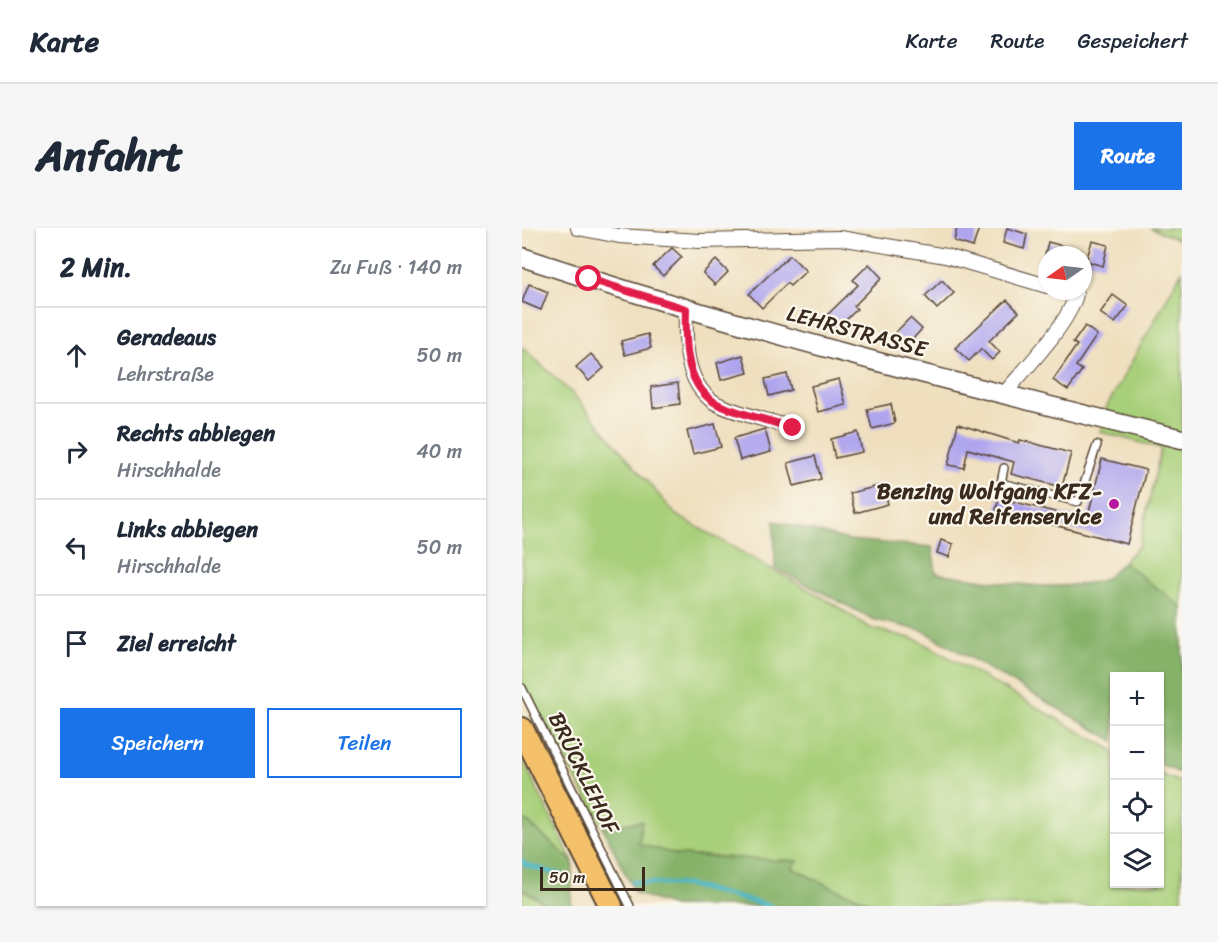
<!DOCTYPE html>
<html lang="de">
<head>
<meta charset="utf-8">
<style>
	:root { --surface:#fff; --page:#f6f6f7; --text:#1f2937; --muted:#747a83; --line:#e0e1e3; --accent:#1a73e8 }
	body { margin:0; font-family:Sriracha,sans-serif; background:var(--page); color:var(--text) }
	.controls { position:absolute; right:18px; bottom:18px; display:grid; overflow:hidden; border-radius:0px; box-shadow:0 2px 4px #0004 }
	.controls button { width:54px; height:54px; display:grid; place-items:center; padding:0; border:0; border-bottom:2px solid var(--line); background:var(--surface); color:var(--text); font:30px sans-serif }
	.compass { position:absolute; left:516px; top:18px; width:54px; height:54px; border-radius:50%; background:var(--surface); box-shadow:0 2px 4px #0004; rotate:256deg }
	.scale { position:absolute; left:18px; bottom:15px; width:105px; box-sizing:border-box; padding-left:6px; border:3px solid #3b2a1e; border-top:0; font-size:16px; line-height:21px; white-space:nowrap; color:#3b2a1e; -webkit-text-stroke:4px #fbf7ec; paint-order:stroke }
	.stop { position:absolute; width:18px; height:18px; margin:-14px; border:4px solid #e11d48; border-radius:50%; background:#fff }
	.stop.end { background:#e11d48; border-color:#fff; box-shadow:0 2px 6px #0008 }
	.list { margin:0; padding:0; list-style:none }
	h2 { display:flex; justify-content:space-between; align-items:center; height:78px; margin:0; padding:0 24px; font-size:26px }
	h2 small { font-size:20px; font-weight:400; color:var(--muted) }
	.list li { display:grid; grid-template-columns:39px 1fr auto; gap:18px; align-items:center; box-sizing:border-box; height:96px; padding:0 24px; border-top:2px solid var(--line) }
	.list b { display:block; font-size:22px; white-space:nowrap }
	.list p { margin:0; font-size:20px; white-space:nowrap; color:var(--muted) }
	.list em { font-size:20px; font-style:normal; color:var(--muted) }
	.actions { display:flex; gap:12px; padding:18px 24px }
	.actions a { flex:1; padding:14px 0; border:2px solid var(--accent); border-radius:0px; text-align:center; font-size:21px; color:var(--accent) }
	.actions .main { background:var(--accent); color:#fff }
	.icon { flex:none; width:33px; height:33px; fill:none; stroke:currentColor; stroke-width:2; stroke-linecap:round; stroke-linejoin:round }
	.map { position:relative; flex:none; width:660px; height:678px; overflow:hidden; border-radius:0px }
	header { display:flex; align-items:center; gap:36px; box-sizing:border-box; height:84px; padding:0 30px; background:var(--surface); border-bottom:2px solid var(--line) }
	header strong { font-size:28px }
	nav { display:flex; gap:33px; margin-inline-start:auto; font-size:21px }
	.intro { display:flex; align-items:center; justify-content:space-between; box-sizing:border-box; height:144px; padding:0 36px }
	h1 { margin:0; font-size:42px }
	.button { padding:15px 27px; border-radius:0px; background:var(--accent); color:#fff; font-size:21px; font-weight:700 }
	main { display:flex; gap:36px; padding:0 36px }
	aside { flex:1; background:var(--surface); border-radius:0px; box-shadow:0 2px 4px #0004 }
	.map>svg:first-child { display:block }
	.green { fill:#a8cf79; stroke:#727c4c; stroke-width:1.5 }
	.forest { fill:#86b269; stroke:#606e44; stroke-width:1.5 }
	.lines { fill:none; stroke-linecap:round; stroke-linejoin:round }
	.stream { stroke:#47b4c3; stroke-width:4.5 }
	.building { fill:#afa5ee }
	.service-casing { stroke:#564536; stroke-width:10 }
	.minor-casing { stroke:#564536; stroke-width:16 }
	.tertiary-casing { stroke:#564536; stroke-width:21 }
	.primary-casing { stroke:#564536; stroke-width:26 }
	.service { stroke:#fff; stroke-width:7 }
	.minor { stroke:#fff; stroke-width:14 }
	.tertiary { stroke:#fff; stroke-width:18 }
	.primary { stroke:#f4c16a; stroke-width:22 }
	.route { stroke:#e11d48; stroke-width:8 }
	.poi-dot { fill:#b5179e; stroke:#fbf7ec; stroke-width:2 }
	.labels { text-anchor:middle; dominant-baseline:central; stroke-width:4.5; stroke-linejoin:round; paint-order:stroke }
	.street-label { font-size:22px; fill:#3b2a1e; stroke:#fbf7ec }
	.poi-label { font-size:22px; font-weight:bold; fill:#3b2a1e; stroke:#fbf7ec; text-anchor:end }
</style>
</head>
<body>
<header>
<strong>Karte</strong>
<nav><a>Karte</a><a>Route</a><a>Gespeichert</a></nav>
</header>
<div class="intro"><h1>Anfahrt</h1><a class="button">Route</a></div>
<main>
<aside>
<h2>2 Min.<small>Zu Fuß · 140 m</small></h2>
<ul class="list">
<li><svg class="icon" aria-label="ahead" viewBox="0 0 24 24"><path d="M12 20V5M6 11l6-6 6 6"/></svg><div><b>Geradeaus</b><p>Lehrstraße</p></div><em>50 m</em></li>
<li><svg class="icon" aria-label="right" viewBox="0 0 24 24"><path d="M7 20v-9h11M14 6l5 5-5 5"/></svg><div><b>Rechts abbiegen</b><p>Hirschhalde</p></div><em>40 m</em></li>
<li><svg class="icon" aria-label="left" viewBox="0 0 24 24"><path d="M17 20v-9H6M10 6l-5 5 5 5"/></svg><div><b>Links abbiegen</b><p>Hirschhalde</p></div><em>50 m</em></li>
<li><svg class="icon" aria-label="arrive" viewBox="0 0 24 24"><path d="M6 21V4h12l-3 4 3 4H6"/></svg><div><b>Ziel erreicht</b></div></li>
</ul>
<div class="actions"><a class="main">Speichern</a><a>Teilen</a></div>
</aside>
<div class="map">
<svg width="660" height="678" viewBox="0 0 660 678">
	<rect width="100%" height="100%" fill="#fbf7ec"/>
	<filter id="ink" filterUnits="userSpaceOnUse"><feTurbulence type="fractalNoise" baseFrequency=".0167" numOctaves="2"/><feDisplacementMap in="SourceGraphic" scale="12" xChannelSelector="R" yChannelSelector="G"/><feConvolveMatrix kernelMatrix="1 2 1 2 8 2 1 2 1" color-interpolation-filters="sRGB"/></filter>
	<filter id="wash" filterUnits="userSpaceOnUse"><feTurbulence type="fractalNoise" baseFrequency=".008" numOctaves="4" result="noise"/><feDisplacementMap in="SourceGraphic" scale="24" xChannelSelector="R" yChannelSelector="G"/><feGaussianBlur stdDeviation="1.35" result="paint"/><feColorMatrix in="noise" values="0 0 0 0 0 0 0 0 0 0 0 0 0 0 0 0 0 1.4 0 .05"/><feComposite in="paint" operator="in"/></filter>
	<g filter="url(#wash)">
		<rect width="100%" height="100%" fill="#efdfbe"/>
		<g class="green">
			<polygon points="628,0 660,0 660,13"/>
			<polygon points="660,43 660,379 601,334 617,318 639,220 578,204 585,178"/>
			<polygon points="0,119 51,166 154,287 305,372 348,400 396,412 592,523 592,656 638,656 638,546 660,555 660,678 360,678 313,661 269,640 275,633 156,627 117,616 119,593 81,600 0,454"/>
			<polygon points="0,530 51,634 0,589"/>
			<polygon points="0,661 27,678 0,678"/>
		</g>
		<g class="forest">
			<path d="M252 293 327 312 410 319 414 345C462 352 533 366 580 352 587 350 595 339 601 334L660 379V546L638 536V448H592V513L402 403 353 392 253 340Z"/>
			<polygon points="0,589 51,634 49,678 27,678 0,661"/>
			<polygon points="120,593 117,616 156,627 276,633 270,640 313,661 360,678 150,678 113,665 81,600"/>
		</g>
		<g class="lines">
			<g class="stream">
				<polyline points="0,633 4,637 46,649"/>
				<polyline points="110,654 166,657 249,678"/>
			</g>
		</g>
		<g id="blocks">
			<g class="building">
				<polygon points="435,0 457,0 451,19 432,13"/>
				<polygon points="485,0 505,6 502,21 481,15"/>
				<polygon points="570,13 586,17 581,38 564,33"/>
				<polygon points="526,14 560,23 560,27 523,27"/>
				<polygon points="150,20 160,29 141,48 131,38"/>
				<polygon points="268,27 284,43 268,58 265,55 240,80 227,66"/>
				<polygon points="194,32 206,44 193,57 181,45"/>
				<polygon points="347,36 360,50 332,78 335,81 315,101 303,89 336,57 331,52"/>
				<polygon points="420,52 432,65 415,81 403,68"/>
				<polygon points="7,56 26,64 19,82 0,74"/>
				<polygon points="591,67 606,78 593,95 578,85"/>
				<polygon points="485,72 497,84 467,113 478,124 470,132 459,121 447,133 433,120"/>
				<polygon points="388,90 400,101 385,117 373,105"/>
				<polygon points="563,98 575,107 554,138 560,142 546,162 531,152 555,117 551,115"/>
				<polygon points="126,106 129,120 103,127 99,113"/>
				<polygon points="69,126 82,140 67,153 54,139"/>
				<polygon points="221,127 226,145 199,152 195,135"/>
				<polygon points="265,146 269,162 247,168 243,151"/>
				<polygon points="317,151 324,177 296,184 289,158"/>
				<polygon points="156,155 158,176 131,180 129,159"/>
				<polygon points="369,176 373,195 350,201 345,181"/>
				<polygon points="193,196 199,219 171,226 165,203"/>
				<polygon points="436,196 497,215 498,212 549,225 540,259 489,246 492,234 446,221 442,240 426,237"/>
				<polygon points="243,201 249,224 218,232 212,210"/>
				<polygon points="336,204 340,224 313,230 309,211"/>
				<polygon points="293,228 299,251 272,258 266,235"/>
				<polygon points="580,231 624,242 605,316 474,282 477,270 565,292"/>
				<polygon points="361,257 366,276 333,285 328,265"/>
				<polygon points="419,312 431,316 427,329 415,325"/>
			</g>
		</g>
	</g>
	<g filter="url(#ink)">
		<use href="#blocks" fill-opacity="0" stroke="#564536" stroke-width="1.5"/>
		<g class="lines">
			<defs>
				<g id="service">
					<polyline points="482,240 479,255 556,274 575,217"/>
					<polyline points="0,460 108,678"/>
				</g>
				<g id="minor">
					<polyline points="56,0 97,8 177,13 318,10 424,28 525,58"/>
					<path d="M164 81C163 112 162 154 192 174 205 183 253 194 271 200"/>
					<path d="M481 167C501 143 548 95 554 66L547 63"/>
				</g>
				<path id="tertiary" d="M0 29C216 101 439 156 660 211"/>
				<polyline id="primary" points="0,501 89,678"/>
			</defs>
			<use href="#service" class="service-casing"/>
			<use href="#minor" class="minor-casing"/>
			<use href="#tertiary" class="tertiary-casing"/>
			<use href="#primary" class="primary-casing"/>
			<use href="#service" class="service"/>
			<use href="#minor" class="minor"/>
			<use href="#tertiary" class="tertiary"/>
			<use href="#primary" class="primary"/>
		</g>
	</g>
	<g class="lines" filter="url(#ink)">
		<path class="route" d="M67 51 164 81C163 112 162 154 192 174 205 183 253 194 271 200"/>
	</g>
	<circle class="poi-dot" cx="592" cy="276" r="6"/>
	<g class="labels">
		<g class="street-label">
			<text transform="translate(335 103) rotate(15)">LEHRSTRASSE</text>
			<text transform="translate(62 545) rotate(64)">BRÜCKLEHOF</text>
		</g>
		<g class="poi-label">
			<text x="580" y="263">Benzing Wolfgang KFZ-<tspan x="580" dy="25">und Reifenservice</tspan></text>
		</g>
	</g>
</svg>
<div class="controls">
<button>+</button>
<button>−</button>
<button><svg class="icon" aria-label="locate" viewBox="0 0 24 24"><circle cx="12" cy="12" r="6"/><path d="M12 2v4M12 18v4M2 12h4M18 12h4"/></svg></button>
<button><svg class="icon" aria-label="layers" viewBox="0 0 24 24"><path d="M12 4l9 5-9 5-9-5zM3 14l9 5 9-5"/></svg></button>
</div>
<svg class="compass" viewBox="-18 -18 36 36"><path d="M0-13l5 13h-10z" fill="#e53935"/><path d="M0 13l5-13h-10z" fill="#747a83"/></svg>
<div class="scale">50 m</div>
<div class="stop" style="left:67px;top:51px"></div>
<div class="stop end" style="left:271px;top:200px"></div>
</div>
</main>
</body>
</html>
